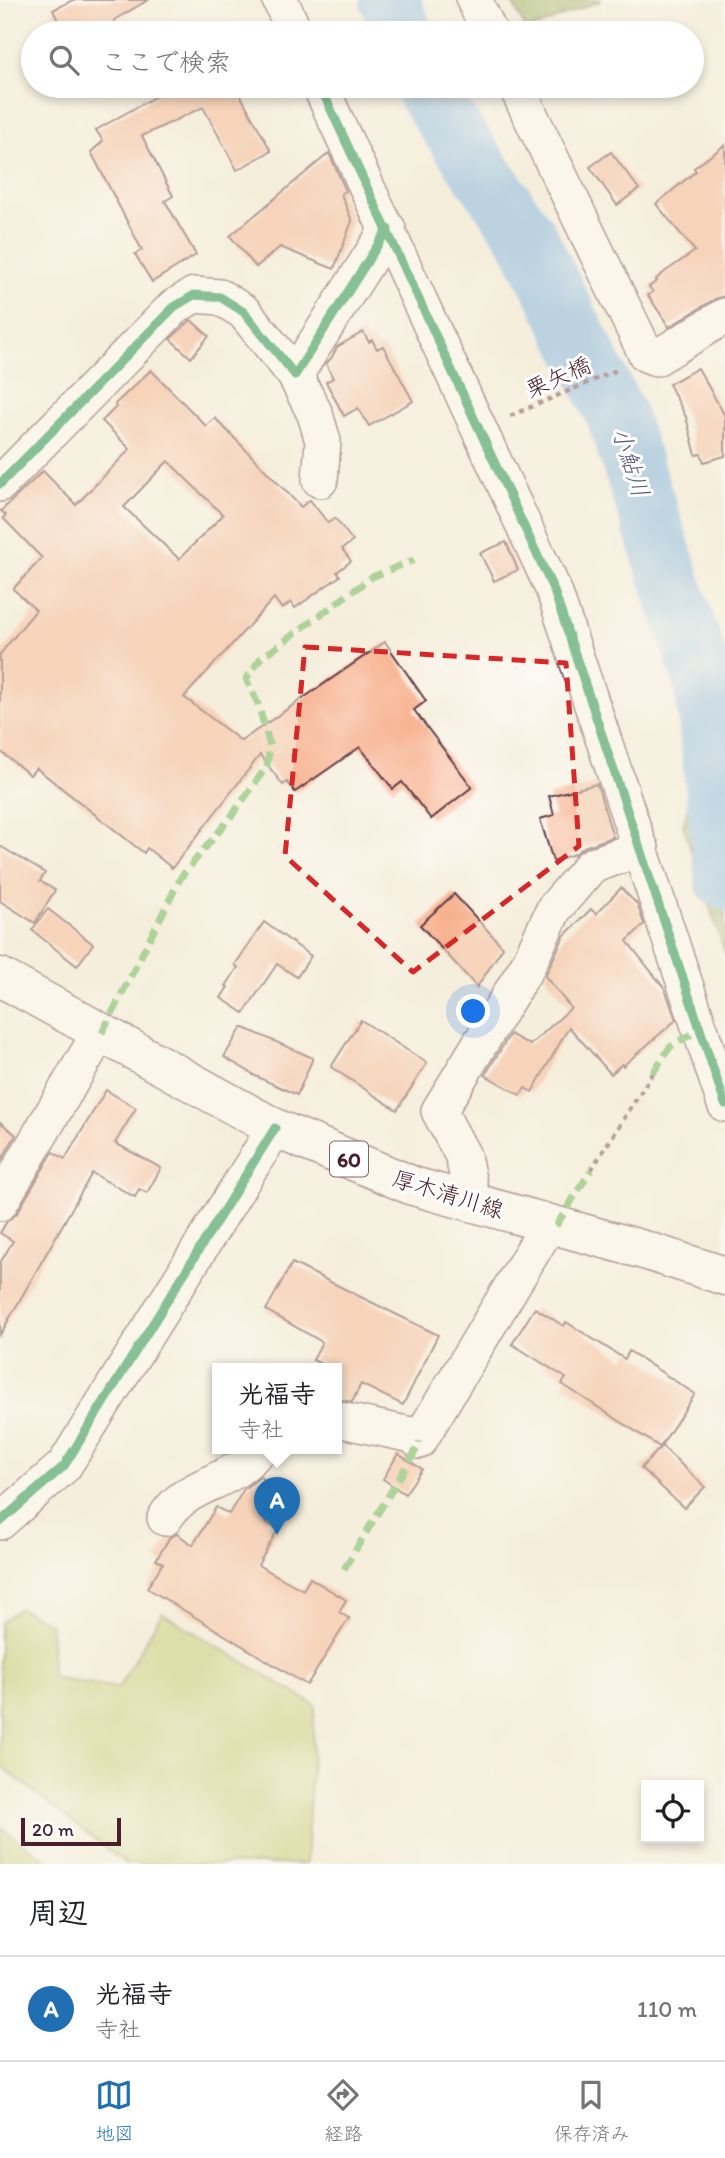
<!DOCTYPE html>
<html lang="ja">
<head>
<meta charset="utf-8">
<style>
	:root { --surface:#fff; --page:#f2f2f2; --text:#202124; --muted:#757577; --line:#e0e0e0; --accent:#1f6fb2 }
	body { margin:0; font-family:Itim,"Klee One",sans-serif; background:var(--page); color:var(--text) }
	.controls { position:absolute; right:21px; bottom:21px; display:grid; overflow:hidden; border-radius:0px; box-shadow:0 4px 10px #0003 }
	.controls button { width:63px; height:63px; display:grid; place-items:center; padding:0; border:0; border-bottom:2px solid var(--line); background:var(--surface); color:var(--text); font:35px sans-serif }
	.scale { position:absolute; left:21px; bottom:18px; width:100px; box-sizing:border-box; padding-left:7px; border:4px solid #4a1f2b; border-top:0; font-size:19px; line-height:24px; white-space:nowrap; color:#4a1f2b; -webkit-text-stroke:5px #fff; paint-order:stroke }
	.you { position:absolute; left:474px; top:1012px; width:24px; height:24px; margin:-18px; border:5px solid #fff; border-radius:50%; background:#1a73e8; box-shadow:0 0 0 10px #1a73e833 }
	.badge { display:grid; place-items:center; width:46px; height:46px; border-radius:50%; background:var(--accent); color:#fff; font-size:23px; font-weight:700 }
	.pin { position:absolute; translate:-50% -58px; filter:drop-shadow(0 2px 4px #0008) }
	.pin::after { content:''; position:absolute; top:37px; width:24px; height:21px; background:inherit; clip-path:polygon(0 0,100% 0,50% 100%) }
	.popup { position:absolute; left:212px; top:1363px; width:130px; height:91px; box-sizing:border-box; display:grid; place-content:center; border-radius:0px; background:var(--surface); filter:drop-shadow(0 2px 5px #0005); font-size:23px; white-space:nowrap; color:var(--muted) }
	.popup b { font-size:26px; color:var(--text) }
	.popup::after { content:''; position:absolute; left:50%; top:100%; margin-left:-14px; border:14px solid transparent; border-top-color:var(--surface) }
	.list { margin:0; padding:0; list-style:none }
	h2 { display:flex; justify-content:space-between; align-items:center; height:91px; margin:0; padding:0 28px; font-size:30px }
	h2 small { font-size:23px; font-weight:400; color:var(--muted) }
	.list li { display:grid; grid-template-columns:46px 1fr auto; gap:21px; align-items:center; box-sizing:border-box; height:105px; padding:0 28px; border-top:2px solid var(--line) }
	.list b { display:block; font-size:26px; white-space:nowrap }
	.list p { margin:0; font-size:23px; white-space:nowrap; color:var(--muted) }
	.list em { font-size:23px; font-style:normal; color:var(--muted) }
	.icon { flex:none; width:38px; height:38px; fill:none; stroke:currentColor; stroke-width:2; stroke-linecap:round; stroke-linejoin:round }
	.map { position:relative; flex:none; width:725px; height:1864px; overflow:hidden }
	.search { position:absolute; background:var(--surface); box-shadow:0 4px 10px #0003; left:21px; right:21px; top:21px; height:77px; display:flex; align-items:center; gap:18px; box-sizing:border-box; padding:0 24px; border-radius:38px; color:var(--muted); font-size:26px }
	.sheet { height:196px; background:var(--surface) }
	nav { display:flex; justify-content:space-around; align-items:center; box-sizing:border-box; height:98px; border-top:2px solid var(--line); background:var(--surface); font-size:19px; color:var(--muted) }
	nav a { display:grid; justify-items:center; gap:4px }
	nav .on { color:var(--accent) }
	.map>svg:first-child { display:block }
	.green { fill:#bfcd70; stroke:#84764e; stroke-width:2 }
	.forest { fill:#97b062; stroke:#706846; stroke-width:2 }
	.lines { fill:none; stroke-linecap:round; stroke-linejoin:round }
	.river { stroke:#74b0e6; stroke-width:60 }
	.building { fill:#f7b18e; fill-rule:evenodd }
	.minor-casing { stroke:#643e46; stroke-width:38 }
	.major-casing { stroke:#643e46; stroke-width:41 }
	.path { stroke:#643e46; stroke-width:4.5; stroke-dasharray:5 5; stroke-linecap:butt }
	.minor { stroke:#fff; stroke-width:35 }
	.major { stroke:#fff; stroke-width:38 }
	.quiet { stroke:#57b146; stroke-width:7; stroke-dasharray:14 7; stroke-linecap:butt }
	.cycleway-casing { stroke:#fff; stroke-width:13 }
	.cycleway { stroke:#00873e; stroke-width:9 }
	.marked { fill:none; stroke:#d62828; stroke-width:5; stroke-dasharray:14 9; stroke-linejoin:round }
	.labels { text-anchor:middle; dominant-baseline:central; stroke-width:6; stroke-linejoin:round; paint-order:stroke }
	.shield { fill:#fff; stroke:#80626b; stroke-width:2 }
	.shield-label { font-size:21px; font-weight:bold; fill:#4a1f2b }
	.street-label { font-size:23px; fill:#4a1f2b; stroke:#fff }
	.water-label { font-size:24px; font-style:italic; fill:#5b5976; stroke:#fff }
</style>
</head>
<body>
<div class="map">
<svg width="725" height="1864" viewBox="0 0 725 1864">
	<rect width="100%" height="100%" fill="#fff"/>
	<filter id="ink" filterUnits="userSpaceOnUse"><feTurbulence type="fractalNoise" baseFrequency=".0143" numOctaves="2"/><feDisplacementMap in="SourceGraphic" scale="14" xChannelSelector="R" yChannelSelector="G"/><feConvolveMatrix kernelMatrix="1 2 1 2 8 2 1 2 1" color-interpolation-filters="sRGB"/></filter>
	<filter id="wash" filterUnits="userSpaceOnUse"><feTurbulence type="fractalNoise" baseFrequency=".00686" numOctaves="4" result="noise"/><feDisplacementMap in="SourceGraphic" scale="28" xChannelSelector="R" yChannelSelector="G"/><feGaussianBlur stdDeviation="1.57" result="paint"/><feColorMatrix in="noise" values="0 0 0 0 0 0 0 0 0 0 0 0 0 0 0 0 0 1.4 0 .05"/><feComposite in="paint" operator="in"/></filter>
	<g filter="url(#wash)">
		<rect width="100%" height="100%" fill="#f6eedd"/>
		<g class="green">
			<polygon points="19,1608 51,1624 52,1677 118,1688 162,1613 315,1705 306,1864 126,1864 0,1765 0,1623"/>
			<polygon points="0,1827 52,1864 0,1864"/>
		</g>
		<g class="forest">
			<polygon points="511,0 602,0 527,31"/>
			<polygon points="725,667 725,954 683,826"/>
		</g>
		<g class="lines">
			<g class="river">
				<polyline points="390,0 403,33"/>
				<polyline points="424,86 428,95 527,237 616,415 704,682 725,880"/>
			</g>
		</g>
		<g id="blocks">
			<g class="building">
				<polygon points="73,0 148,0 114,20 121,33 64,33 53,10"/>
				<polygon points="151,86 249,86 238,91 271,151 237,170 203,107 142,136 173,196 165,201 196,255 152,282 135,254 142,250 91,152 103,141 96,130 156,96"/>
				<polygon points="725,145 725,296 715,299 669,327 648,295 653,292 649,287 657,281 656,279 666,271 695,251 656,204 696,171 694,168"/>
				<polygon points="611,152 639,189 617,205 590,167"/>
				<polygon points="329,153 346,191 341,194 352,221 334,269 280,247 256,267 230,236"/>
				<polygon points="191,320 209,336 191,358 170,339"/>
				<polygon points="363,332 369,342 372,340 377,349 383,346 413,401 369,426 358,408 344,416 326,382 333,378 326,364 332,357 337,347"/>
				<polygon points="698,368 725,416 725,456 704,462 701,454 696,455 686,417 669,384"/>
				<path d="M151 370 206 426 215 418 301 507 310 500 328 523 335 518 353 541 342 549 351 561 337 572 340 576 295 608 291 602 282 609 274 598 184 697 241 741 385 642 426 701 414 710 472 787 431 819 402 782 393 789 360 747 295 792 287 782 283 785 260 755 172 868 147 848 144 853 36 768 30 775 0 751V654L36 610 13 589 42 558 3 518 6 515 1 511 43 471 76 505 130 449 102 421 116 407 115 404ZM168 461 223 515 179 559 124 507Z"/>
				<polygon points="506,542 518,570 494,581 480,553"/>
				<polygon points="597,784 613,837 584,847 575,854 553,861 540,819 554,815 549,796"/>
				<polygon points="0,846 45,873 40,881 55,890 35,923 0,901"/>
				<polygon points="621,888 637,904 644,924 627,941 665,989 676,1020 623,1066 622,1064 611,1074 569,1027 532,1092 525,1088 520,1095 485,1075 510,1034 530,1045 571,1008 545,976 564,936 591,909 596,914"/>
				<polygon points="454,894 503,947 477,987 420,925"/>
				<polygon points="48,909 93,944 77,966 32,930"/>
				<polygon points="264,922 311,956 297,977 277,964 244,1013 221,998 228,987 226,986 238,967 235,965"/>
				<polygon points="361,1020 427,1063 397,1110 331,1067"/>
				<polygon points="242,1027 313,1058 297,1095 253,1075 253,1074 224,1057"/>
				<polygon points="106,1090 136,1108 115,1143 161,1168 147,1193 139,1189 135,1197 92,1173 0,1335 0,1263 13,1241 0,1233 7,1221 17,1213 53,1152 65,1159"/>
				<polygon points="0,1122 16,1135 1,1161 0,1160"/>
				<polygon points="292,1263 438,1335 403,1405 361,1384 352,1402 337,1399 337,1369 331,1369 313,1360 322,1342 266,1310"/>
				<polygon points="535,1308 564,1326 566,1322 625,1359 629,1351 695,1394 660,1447 562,1384 566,1378 512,1344"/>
				<polygon points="662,1446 705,1487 684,1508 641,1468"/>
				<polygon points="398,1454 422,1469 405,1494 383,1479"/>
				<polygon points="260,1477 283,1491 265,1522 278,1529 258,1565 303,1590 310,1578 346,1600 339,1612 349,1618 307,1685 147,1588 163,1563 156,1560 170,1537 177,1534 193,1545 216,1507 229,1514 244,1489"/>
			</g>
		</g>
	</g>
	<g filter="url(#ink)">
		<use href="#blocks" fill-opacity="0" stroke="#643e46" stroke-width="2"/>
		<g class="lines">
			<defs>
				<g id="minor">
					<polyline points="280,0 295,33"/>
					<polyline points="474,0 490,33"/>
					<polyline points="320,86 554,591 725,1104"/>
					<polyline points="516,86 646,354 656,358 725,316"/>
					<polyline points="295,375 315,414 323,441 320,480"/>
					<polyline points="0,484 174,307 194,295 220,297 244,312 295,375 388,229"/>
					<polyline points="0,1203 100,1032"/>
					<polyline points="473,1203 463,1156 439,1111 528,965 554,909 591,866 641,848"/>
					<polyline points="336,1419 421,1437"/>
					<polyline points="419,1441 549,1224"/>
					<path d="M165 1518C180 1493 205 1487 229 1474 241 1468 250 1459 260 1449"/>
					<polyline points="0,1522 64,1466 275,1128"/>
				</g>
				<polyline id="major" points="0,977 275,1128 413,1186 644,1250 725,1276"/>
			</defs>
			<use href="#minor" class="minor-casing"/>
			<use href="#major" class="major-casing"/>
			<g class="path">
				<polyline points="510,416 617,370"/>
				<polyline points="591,1170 653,1073"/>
			</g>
			<use href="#minor" class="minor"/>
			<use href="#major" class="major"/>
			<g class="quiet">
				<polyline points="102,1033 181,877 231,817 267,766 270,746 258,704 246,679 260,659 372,577 414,560"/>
				<polyline points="653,1073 670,1047 700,1029"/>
				<polyline points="556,1226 591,1170"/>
				<polyline points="344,1569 418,1447 419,1441"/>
			</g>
			<defs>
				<g id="cycleway">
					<polyline points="320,86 554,591 725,1104"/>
					<polyline points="0,484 174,307 194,295 220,297 244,312 295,375 388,229"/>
					<polyline points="0,1522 64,1466 275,1128"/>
				</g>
			</defs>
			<use href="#cycleway" class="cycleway-casing"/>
			<use href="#cycleway" class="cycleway"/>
		</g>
	</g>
	<path d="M0 0H725V1864H0ZM305 647 566 663 579 846 413 972 285 856Z" fill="#f6eedd" fill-opacity=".55" fill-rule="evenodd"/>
	<path class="marked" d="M305 647 566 663 579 846 413 972 285 856Z"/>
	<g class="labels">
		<rect class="shield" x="330" y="1141.5" width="38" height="35" rx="5"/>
		<g class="shield-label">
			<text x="349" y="1159">60</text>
		</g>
		<g class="street-label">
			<text transform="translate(558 377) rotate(-24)">栗矢橋</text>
			<text transform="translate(448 1194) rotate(17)">厚木清川線</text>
		</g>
		<g class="water-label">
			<text transform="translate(631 462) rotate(72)">小鮎川</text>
		</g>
	</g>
</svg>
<div class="controls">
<button><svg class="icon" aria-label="locate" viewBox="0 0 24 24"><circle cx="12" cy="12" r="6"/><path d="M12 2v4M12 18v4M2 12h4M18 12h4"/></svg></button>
</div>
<div class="scale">20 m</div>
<div class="you"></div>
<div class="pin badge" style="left:277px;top:1535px">A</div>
<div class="popup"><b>光福寺</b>寺社</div>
<div class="search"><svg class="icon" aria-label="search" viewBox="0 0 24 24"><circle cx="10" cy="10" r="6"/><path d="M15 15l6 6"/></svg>ここで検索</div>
</div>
<section class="sheet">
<h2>周辺<small></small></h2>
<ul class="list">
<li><span class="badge">A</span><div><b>光福寺</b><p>寺社</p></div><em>110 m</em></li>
</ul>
</section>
<nav>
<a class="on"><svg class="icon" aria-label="map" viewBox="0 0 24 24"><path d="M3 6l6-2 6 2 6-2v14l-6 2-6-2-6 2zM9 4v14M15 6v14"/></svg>地図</a>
<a><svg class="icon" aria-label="directions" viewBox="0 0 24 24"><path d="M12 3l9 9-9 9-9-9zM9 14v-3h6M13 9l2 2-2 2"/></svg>経路</a>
<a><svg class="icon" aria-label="saved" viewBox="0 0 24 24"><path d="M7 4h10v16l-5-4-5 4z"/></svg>保存済み</a>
</nav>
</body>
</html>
